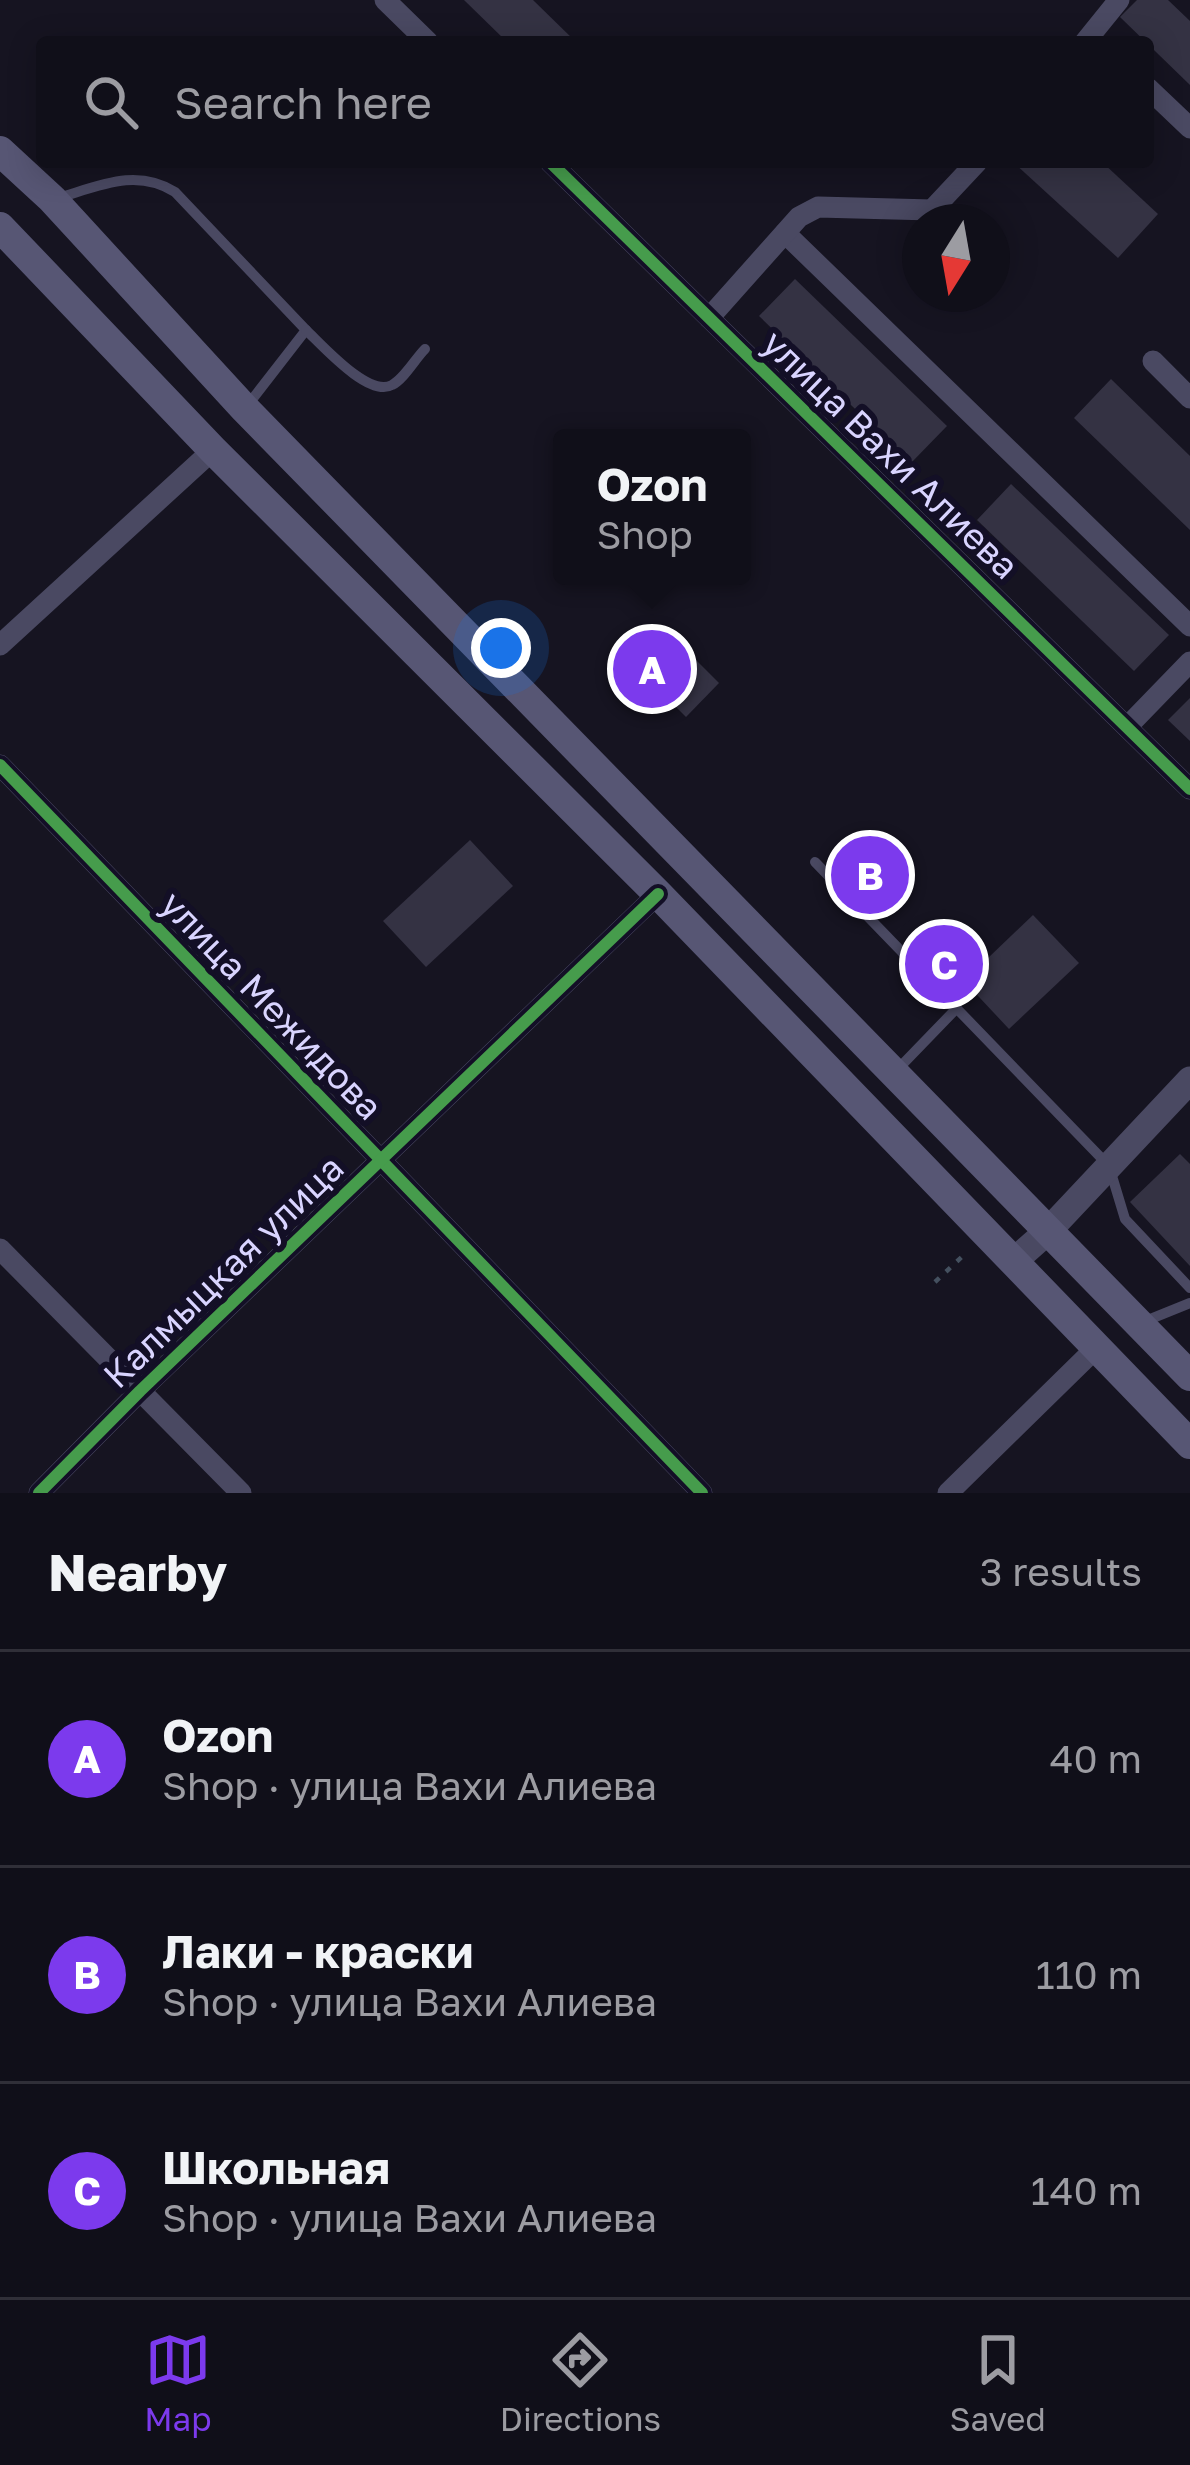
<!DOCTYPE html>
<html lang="en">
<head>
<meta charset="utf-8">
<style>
	:root { --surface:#100f19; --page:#191822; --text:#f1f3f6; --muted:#9c9ca2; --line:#302f38; --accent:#7c3aed }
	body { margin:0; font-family:"Golos Text",sans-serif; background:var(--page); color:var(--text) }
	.compass { position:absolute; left:902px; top:204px; width:108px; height:108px; border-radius:50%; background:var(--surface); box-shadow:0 6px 30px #0003; rotate:191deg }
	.you { position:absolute; left:501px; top:648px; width:42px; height:42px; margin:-30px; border:9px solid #fff; border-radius:50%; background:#1a73e8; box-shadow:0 0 0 18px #1a73e833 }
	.badge { display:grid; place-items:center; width:78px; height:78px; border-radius:50%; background:var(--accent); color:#fff; font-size:39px; font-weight:700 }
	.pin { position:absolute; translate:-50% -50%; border:6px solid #fff; box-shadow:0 3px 12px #0006 }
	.popup { position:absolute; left:553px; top:429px; width:198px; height:156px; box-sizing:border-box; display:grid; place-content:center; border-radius:12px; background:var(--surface); filter:drop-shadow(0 3px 9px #0005); font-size:39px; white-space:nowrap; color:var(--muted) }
	.popup b { font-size:45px; color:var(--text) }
	.popup::after { content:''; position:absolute; left:50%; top:100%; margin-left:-24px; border:24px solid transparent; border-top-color:var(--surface) }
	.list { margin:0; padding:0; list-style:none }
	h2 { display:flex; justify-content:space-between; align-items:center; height:156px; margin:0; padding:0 48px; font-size:51px }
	h2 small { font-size:39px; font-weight:400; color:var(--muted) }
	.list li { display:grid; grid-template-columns:78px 1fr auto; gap:36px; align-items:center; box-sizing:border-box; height:216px; padding:0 48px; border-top:3px solid var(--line) }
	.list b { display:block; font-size:45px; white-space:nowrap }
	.list p { margin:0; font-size:39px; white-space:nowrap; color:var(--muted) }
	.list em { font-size:39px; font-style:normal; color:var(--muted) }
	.icon { flex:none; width:66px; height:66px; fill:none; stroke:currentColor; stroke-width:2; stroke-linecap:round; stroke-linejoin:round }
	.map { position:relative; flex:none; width:1190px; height:1493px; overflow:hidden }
	.search { position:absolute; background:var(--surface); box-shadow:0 6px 30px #0003; left:36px; right:36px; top:36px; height:132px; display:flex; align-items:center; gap:30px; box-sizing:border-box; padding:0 42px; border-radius:12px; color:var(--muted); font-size:45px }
	.sheet { height:804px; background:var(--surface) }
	nav { display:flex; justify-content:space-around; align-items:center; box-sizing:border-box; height:168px; border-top:3px solid var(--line); background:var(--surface); font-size:33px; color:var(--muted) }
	nav a { display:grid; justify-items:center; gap:6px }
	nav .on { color:var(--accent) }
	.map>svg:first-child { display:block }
	.building { fill:#343243 }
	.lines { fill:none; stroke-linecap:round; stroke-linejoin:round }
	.path { stroke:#44505f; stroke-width:4.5; stroke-dasharray:6 9; stroke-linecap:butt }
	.service { stroke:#4a4962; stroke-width:10 }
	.minor { stroke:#4a4962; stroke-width:21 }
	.tertiary { stroke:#4a4962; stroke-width:27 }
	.secondary { stroke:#575674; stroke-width:30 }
	.cycleway-casing { stroke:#130f26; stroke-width:20 }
	.cycleway { stroke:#469c4c; stroke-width:12 }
	.labels { text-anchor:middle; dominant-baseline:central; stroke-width:12; stroke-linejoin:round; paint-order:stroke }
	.street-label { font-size:36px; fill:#d9d4ff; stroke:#130f26 }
</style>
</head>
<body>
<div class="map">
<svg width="1190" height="1493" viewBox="0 0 1190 1493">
	<rect width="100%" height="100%" fill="#161421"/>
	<g class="building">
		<polygon points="464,0 533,0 576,42 507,42"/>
		<polygon points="1137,0 1168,0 1190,21 1190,85 1120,17"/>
		<polygon points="1013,162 1102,162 1158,214 1118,258"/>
		<polygon points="795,279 947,426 911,463 759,316"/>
		<polygon points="1111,379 1190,456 1190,530 1074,418"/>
		<polygon points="1011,484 1169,635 1134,671 977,520"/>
		<polygon points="661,625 719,683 686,717 629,660"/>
		<polygon points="1190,698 1190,741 1168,720"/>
		<polygon points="470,840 513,886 426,967 383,921"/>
		<polygon points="1033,915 1079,963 1009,1029 964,981"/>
		<polygon points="1180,1154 1190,1164 1190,1266 1130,1202"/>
	</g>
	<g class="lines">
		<polyline class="path" points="935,1282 966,1253"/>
		<g class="service">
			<path d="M55 199C97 187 135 167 175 192L306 330 247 406"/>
			<path d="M306 330C323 346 369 398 392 385 404 379 415 359 425 349"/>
			<polyline points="815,862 1109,1166 1125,1219 1190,1288"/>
			<polyline points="898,1069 955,1010"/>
			<polyline points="1143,1322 1190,1303"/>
		</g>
		<g class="minor">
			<polyline points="385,0 428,42"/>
			<polyline points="1085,42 1119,0"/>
			<polyline points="1148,88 1190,128"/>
			<polyline points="550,162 1190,789"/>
			<polyline points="785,233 1190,626"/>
			<polyline points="709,318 799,217 818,207 932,210 977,162"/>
			<polyline points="1153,361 1190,398"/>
			<polyline points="0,645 213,450"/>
			<polyline points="1127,727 1190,662"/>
			<polyline points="0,765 702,1493"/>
			<polyline points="0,1249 241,1493"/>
			<polyline points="39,1493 140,1391 658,894"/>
			<polyline points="948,1493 1097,1347"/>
		</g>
		<polyline class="tertiary" points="1013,1262 1048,1231 1190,1080"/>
		<g class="secondary">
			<polyline points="0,151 52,199 245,409 1190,1376"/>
			<polyline points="0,227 213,450 658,894 1190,1444"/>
		</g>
		<defs>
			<g id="cycleway">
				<polyline points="550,162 1190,789"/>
				<polyline points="0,765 702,1493"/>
				<polyline points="39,1493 140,1391 658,894"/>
			</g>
		</defs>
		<use href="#cycleway" class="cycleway-casing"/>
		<use href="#cycleway" class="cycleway"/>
	</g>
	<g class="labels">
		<g class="street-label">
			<text transform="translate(891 454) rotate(44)">улица Вахи Алиева</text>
			<text transform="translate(272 1005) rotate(46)">улица Межидова</text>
			<text transform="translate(223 1271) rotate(-44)">Калмыцкая улица</text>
		</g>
	</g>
</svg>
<svg class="compass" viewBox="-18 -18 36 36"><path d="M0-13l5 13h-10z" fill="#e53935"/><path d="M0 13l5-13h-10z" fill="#9c9ca2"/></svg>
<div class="you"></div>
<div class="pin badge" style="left:652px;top:669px">A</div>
<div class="popup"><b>Ozon</b>Shop</div>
<div class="pin badge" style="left:870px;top:875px">B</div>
<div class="pin badge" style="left:944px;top:964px">C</div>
<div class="search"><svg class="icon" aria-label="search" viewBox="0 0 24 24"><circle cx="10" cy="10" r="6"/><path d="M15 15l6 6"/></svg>Search here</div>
</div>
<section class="sheet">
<h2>Nearby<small>3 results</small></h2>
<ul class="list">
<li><span class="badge">A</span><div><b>Ozon</b><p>Shop · улица Вахи Алиева</p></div><em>40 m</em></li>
<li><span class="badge">B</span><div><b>Лаки - краски</b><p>Shop · улица Вахи Алиева</p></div><em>110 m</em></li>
<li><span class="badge">C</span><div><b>Школьная</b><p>Shop · улица Вахи Алиева</p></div><em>140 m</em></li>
</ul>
</section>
<nav>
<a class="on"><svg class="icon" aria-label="map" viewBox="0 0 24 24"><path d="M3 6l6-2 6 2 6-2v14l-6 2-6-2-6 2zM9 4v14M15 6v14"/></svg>Map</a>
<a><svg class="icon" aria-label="directions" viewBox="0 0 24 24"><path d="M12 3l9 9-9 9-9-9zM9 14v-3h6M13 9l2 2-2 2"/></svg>Directions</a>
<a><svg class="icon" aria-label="saved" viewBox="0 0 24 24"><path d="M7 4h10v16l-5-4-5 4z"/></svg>Saved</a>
</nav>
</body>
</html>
